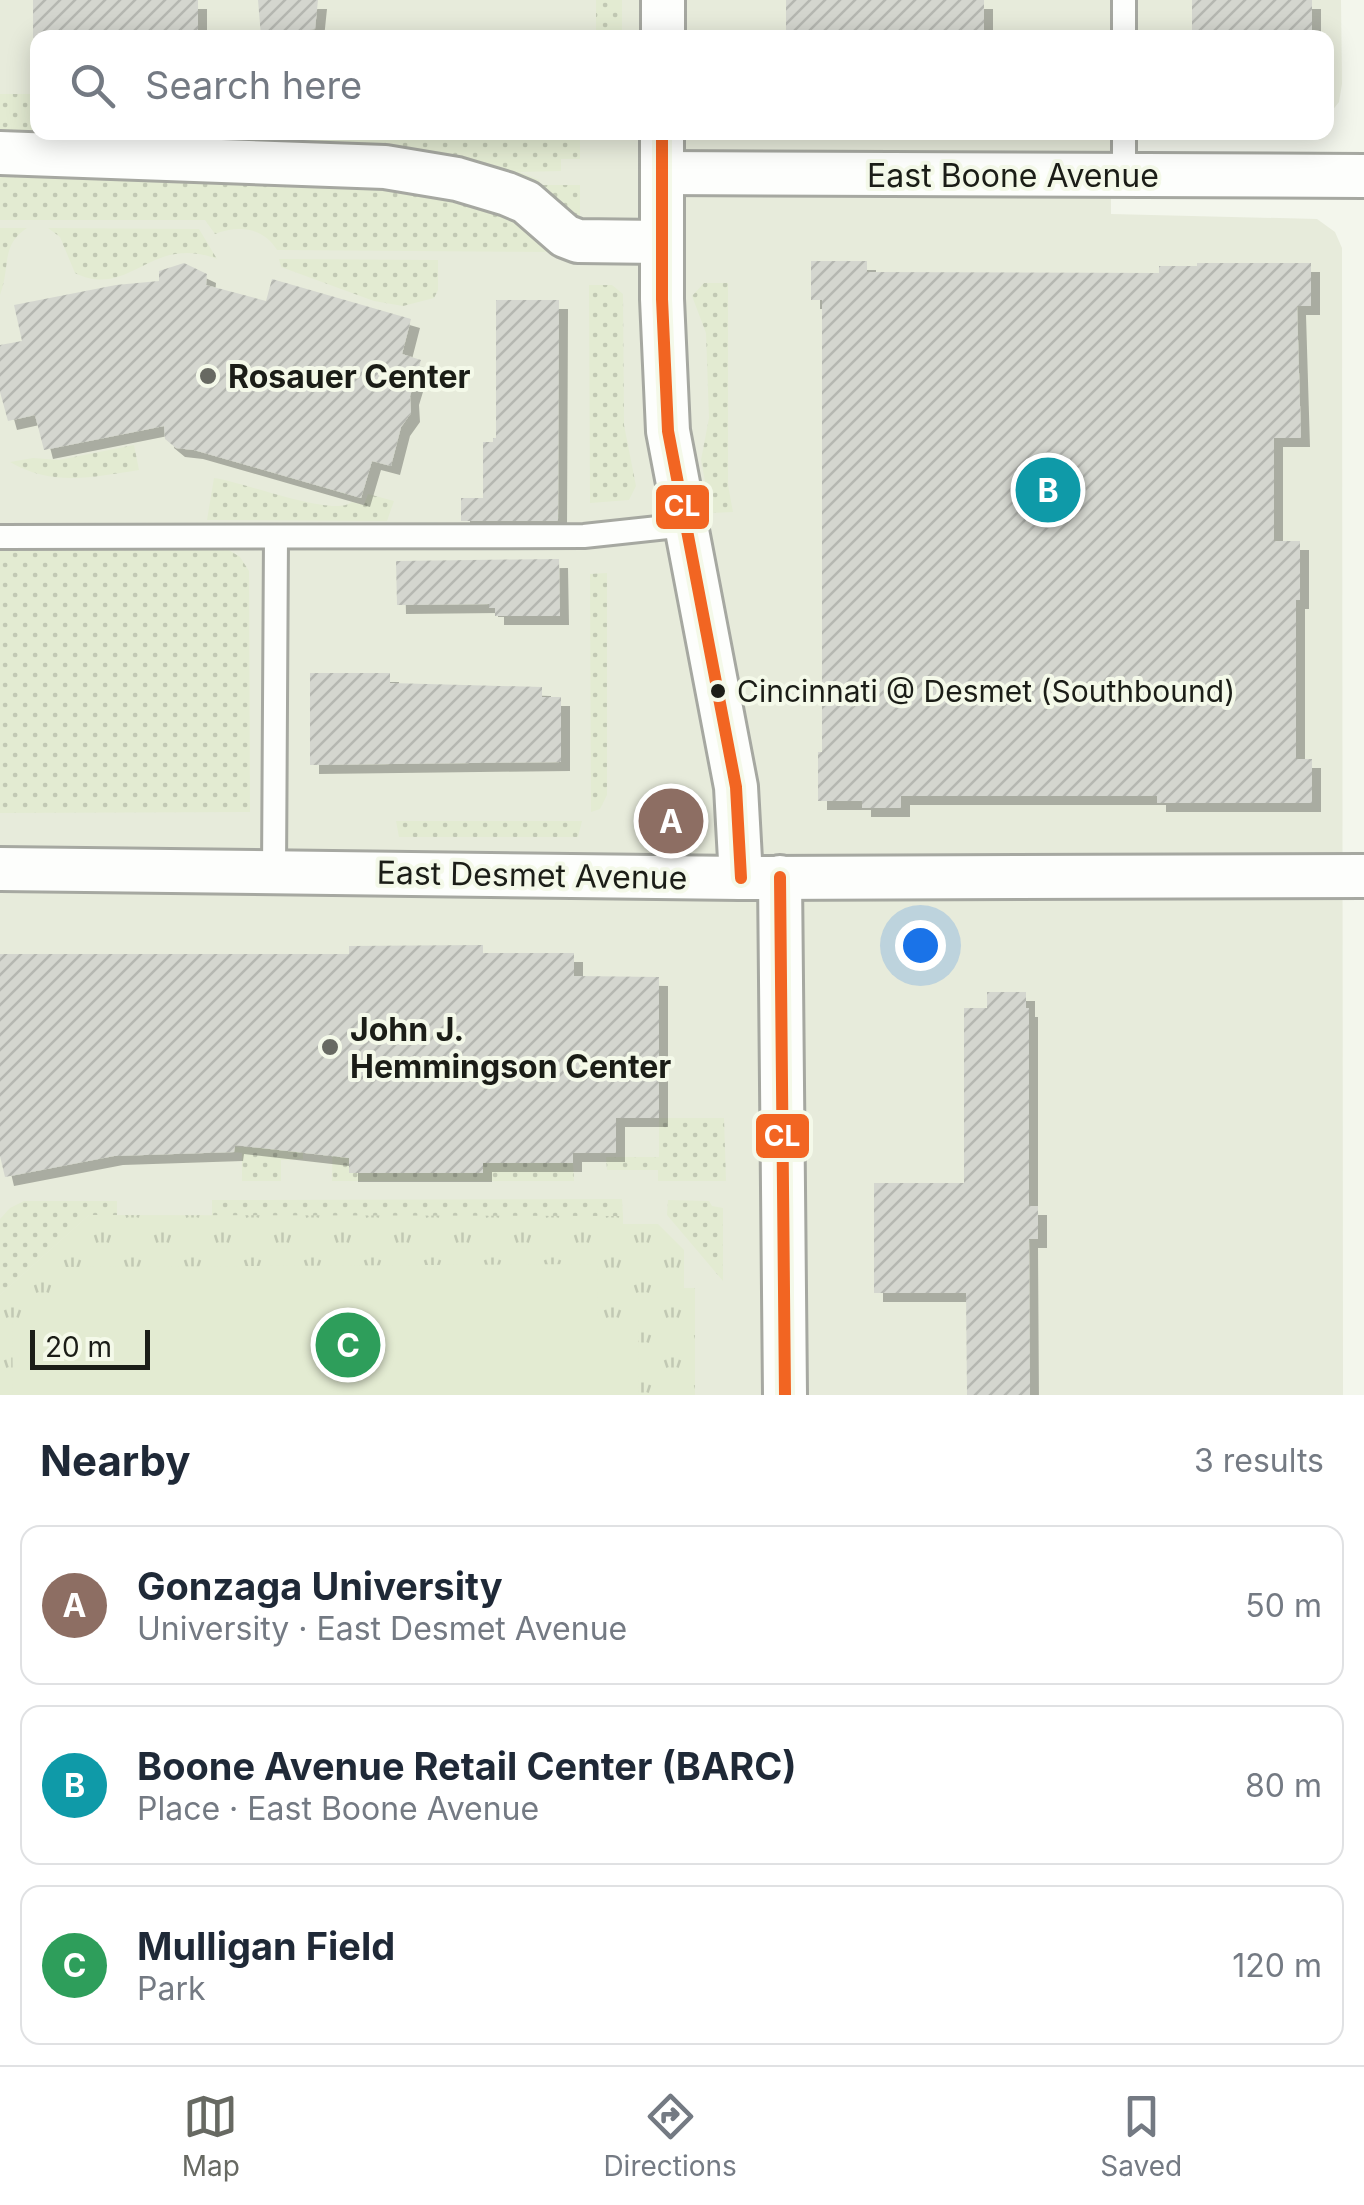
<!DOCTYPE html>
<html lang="en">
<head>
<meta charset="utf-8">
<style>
	:root { --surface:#fff; --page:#f2f2f3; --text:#1f2937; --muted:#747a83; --line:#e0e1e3; --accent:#676962 }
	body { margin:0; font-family:Inter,sans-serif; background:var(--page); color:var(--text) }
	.scale { position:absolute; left:30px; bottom:25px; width:120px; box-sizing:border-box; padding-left:10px; border:5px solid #1b1d17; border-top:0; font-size:28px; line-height:35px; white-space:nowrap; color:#1b1d17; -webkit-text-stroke:8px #f4f9e9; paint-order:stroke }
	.you { position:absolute; left:920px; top:945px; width:35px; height:35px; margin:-25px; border:8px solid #fff; border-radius:50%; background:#1a73e8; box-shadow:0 0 0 15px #1a73e833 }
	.badge { display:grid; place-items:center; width:65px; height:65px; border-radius:50%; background:var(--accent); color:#fff; font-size:32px; font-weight:700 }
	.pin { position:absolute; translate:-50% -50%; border:5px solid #fff; box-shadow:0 2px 10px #0006 }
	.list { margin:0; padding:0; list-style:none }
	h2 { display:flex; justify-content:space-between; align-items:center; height:130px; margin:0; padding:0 40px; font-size:42px }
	h2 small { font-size:32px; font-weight:400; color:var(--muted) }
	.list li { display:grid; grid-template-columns:65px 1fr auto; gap:30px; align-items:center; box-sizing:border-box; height:160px; margin:0 20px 20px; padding:0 20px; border:2px solid var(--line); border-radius:20px }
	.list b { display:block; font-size:38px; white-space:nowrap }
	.list p { margin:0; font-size:32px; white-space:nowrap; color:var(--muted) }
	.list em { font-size:32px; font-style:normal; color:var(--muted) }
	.icon { flex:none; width:55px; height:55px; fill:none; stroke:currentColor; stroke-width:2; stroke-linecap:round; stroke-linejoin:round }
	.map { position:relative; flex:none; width:1364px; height:1395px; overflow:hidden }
	.search { position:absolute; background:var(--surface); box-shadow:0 5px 25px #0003; left:30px; right:30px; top:30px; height:110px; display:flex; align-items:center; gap:25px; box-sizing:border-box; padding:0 35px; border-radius:20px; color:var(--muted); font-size:38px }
	.sheet { height:670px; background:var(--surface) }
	nav { display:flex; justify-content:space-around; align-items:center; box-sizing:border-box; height:140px; border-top:2px solid var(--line); background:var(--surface); font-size:28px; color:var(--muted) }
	nav a { display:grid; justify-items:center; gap:5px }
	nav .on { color:var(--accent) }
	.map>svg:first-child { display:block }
	.built { fill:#e7ebdb }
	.grass { fill:url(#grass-dots) }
	.park { fill:url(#park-tufts) }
	.pitch { fill:#e3ebd2 }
	.building { fill:url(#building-hatch); filter:url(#shadow) }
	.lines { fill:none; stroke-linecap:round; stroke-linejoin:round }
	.lane-casing { stroke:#a6a8a1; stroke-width:28 }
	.street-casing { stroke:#a6a8a1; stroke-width:48 }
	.lane { stroke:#fdfefc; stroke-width:22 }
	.street { stroke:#fdfefc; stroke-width:42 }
	.bus-1-casing { stroke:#f4f9e9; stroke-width:20 }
	.bus-1 { stroke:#f26522; stroke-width:12 }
	.poi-dot { fill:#676962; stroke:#f4f9e9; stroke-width:4 }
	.bus-dot { fill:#1b1d17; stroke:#f4f9e9; stroke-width:4 }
	.labels { text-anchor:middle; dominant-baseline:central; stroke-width:8; stroke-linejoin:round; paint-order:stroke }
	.bus-label { font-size:30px; fill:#1b1d17; stroke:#f4f9e9; text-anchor:start }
	.street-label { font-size:32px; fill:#1b1d17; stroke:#f4f9e9 }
	.poi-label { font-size:32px; font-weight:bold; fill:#1b1d17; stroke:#f4f9e9; text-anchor:start }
	.line-badge { stroke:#f4f9e9; stroke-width:4 }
	.badge-label { font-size:28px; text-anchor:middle; font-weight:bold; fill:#fff }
</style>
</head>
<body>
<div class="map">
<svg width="1364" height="1395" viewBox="0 0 1364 1395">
	<defs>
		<pattern id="grass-dots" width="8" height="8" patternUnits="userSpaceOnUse" patternTransform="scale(2.5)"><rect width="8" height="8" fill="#e3ebd2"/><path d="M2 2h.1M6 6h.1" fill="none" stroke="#c2c9b4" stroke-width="1.8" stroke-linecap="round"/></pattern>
		<pattern id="park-tufts" width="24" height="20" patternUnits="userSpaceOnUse" patternTransform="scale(2.5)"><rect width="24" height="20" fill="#e3ebd2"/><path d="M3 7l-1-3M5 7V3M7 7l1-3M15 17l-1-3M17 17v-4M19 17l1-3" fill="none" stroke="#c2c9b4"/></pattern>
		<pattern id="building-hatch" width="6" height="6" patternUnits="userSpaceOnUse" patternTransform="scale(2.5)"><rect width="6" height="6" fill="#d4d6cf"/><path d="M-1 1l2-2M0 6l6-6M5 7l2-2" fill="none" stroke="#b5b7b1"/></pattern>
		<filter id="shadow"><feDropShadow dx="9" dy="9" stdDeviation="0" flood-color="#0004"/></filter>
	</defs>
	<rect width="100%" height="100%" fill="#f3f6ec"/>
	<polygon class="built" points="0,0 1341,0 1342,84 1339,102 1327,117 1326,38 38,38 38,132 1111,133 1111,214 1317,219 1335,232 1342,248 1343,1395 0,1395"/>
	<g class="grass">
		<rect x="596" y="0" width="26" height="37"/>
		<polygon points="0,94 37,94 38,132 580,133 580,159 561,159 561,171 519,172 539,180 540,185 580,185 580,222 475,163 431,152 267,141 0,134"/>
		<path d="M0 169 392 183 501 208 560 252 277 250C263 227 238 225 215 234L205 220H0Z"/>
		<path d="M0 228H27C0 246 11 266 0 295Z"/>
		<path d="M48 228 199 229 217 259C151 233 130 300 75 273L60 237Z"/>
		<polygon points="279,259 438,260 438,290 434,298 403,306 374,301 281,267"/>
		<polygon points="704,283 728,283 728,485 733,512 711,513 701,460 709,418 706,333 692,296"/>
		<polygon points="589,285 612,285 623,294 624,425 636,486 629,500 590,503"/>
		<path d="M134 445 139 470C93 477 53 487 10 462L33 458 59 460Z"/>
		<path d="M214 478C244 482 334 518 352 502L364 505 368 494 394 501 387 521 207 520Z"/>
		<polygon points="227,549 240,557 249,571 250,812 0,813 0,550"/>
		<polygon points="607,573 607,795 600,809 591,812 590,574"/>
		<polygon points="396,821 582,821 578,837 399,837"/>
		<polygon points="659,1118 724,1118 726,1181 658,1181 658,1170 607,1170 606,1157 659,1157"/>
		<polygon points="333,1124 349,1124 350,1173 482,1173 483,1163 573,1163 574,1181 332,1181"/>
		<polygon points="303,1141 303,1159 281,1160 281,1181 242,1181 242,1153 234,1152 235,1147 264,1148"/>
		<polygon points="622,1199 623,1216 212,1216 212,1200"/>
		<polygon points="668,1200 709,1201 712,1206 723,1208 723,1281 667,1215"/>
		<polygon points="24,1201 117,1201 117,1216 89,1215 0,1295 0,1219 10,1208"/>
	</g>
	<polygon class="park" points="89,1215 623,1216 623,1224 658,1224 684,1250 684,1288 695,1288 695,1395 0,1395 0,1295"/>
	<polygon class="pitch" points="597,1264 598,1318 638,1318 639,1395 13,1395 12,1321 52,1321 52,1267"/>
	<g class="building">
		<rect x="33" y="0" width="165" height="38"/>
		<polygon points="258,0 318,0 315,29 309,30 308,36 261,36"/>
		<rect x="786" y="0" width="198" height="38"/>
		<rect x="1192" y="0" width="120" height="38"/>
		<polygon points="811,261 867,261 867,272 1159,273 1159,266 1197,266 1197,263 1311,263 1311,306 1297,306 1301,438 1274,438 1274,541 1300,541 1300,600 1296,600 1296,759 1312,759 1312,803 1157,803 1157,796 901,796 901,808 862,808 862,801 818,801 818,752 822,752 822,300 811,300"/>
		<polygon points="184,263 207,274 206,285 266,301 272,279 411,319 402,354 421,360 410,396 411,413 401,427 391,466 372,461 361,498 194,450 176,448 165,439 164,426 44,450 35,415 8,421 0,392 0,345 22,341 14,305 116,285 159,281 159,271"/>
		<polygon points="496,300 559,300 558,521 461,521 461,498 483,498 483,442 493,442 493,438 496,438"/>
		<polygon points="559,559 560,616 495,616 495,608 489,608 489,604 397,605 396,561"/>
		<polygon points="310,673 390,673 390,683 542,687 542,697 561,697 561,762 310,765"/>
		<polygon points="483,945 483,953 574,953 574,976 659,977 659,1118 616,1118 616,1153 573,1153 573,1163 483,1163 483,1173 349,1173 349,1158 235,1145 234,1152 114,1156 5,1177 0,1156 0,954 349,954 349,946"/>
		<polygon points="987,992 1026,992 1026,1008 1029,1008 1029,1206 1038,1206 1038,1239 1029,1239 1030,1395 967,1395 966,1293 874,1293 874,1183 964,1183 964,1008 987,1008"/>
	</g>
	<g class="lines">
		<defs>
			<g id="lane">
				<polyline points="1124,0 1124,38"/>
				<polyline points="1124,132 1124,175"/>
				<polyline points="0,537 584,536 686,525"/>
				<polyline points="274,872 276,537"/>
			</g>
			<g id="street">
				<polyline points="663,38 663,0"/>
				<polyline points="662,132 662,299 668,431 736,787 741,878"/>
				<polyline points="0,153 385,167 457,179 507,194 526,202 565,236 578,241 661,242"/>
				<polyline points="662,173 1364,176"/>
				<polyline points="0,869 741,878 1364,876"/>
				<polyline points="780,877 785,1395"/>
			</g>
		</defs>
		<use href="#lane" class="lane-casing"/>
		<use href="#street" class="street-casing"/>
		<use href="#lane" class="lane"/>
		<use href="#street" class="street"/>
		<defs>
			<g id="bus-1">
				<polyline points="662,132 662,299 668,431 736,787 741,878"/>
				<polyline points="780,877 785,1395"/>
			</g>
		</defs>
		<use href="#bus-1" class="bus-1-casing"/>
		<use href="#bus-1" class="bus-1"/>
	</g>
	<g class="poi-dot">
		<circle cx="208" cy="376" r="10"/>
		<circle cx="330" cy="1047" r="10"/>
	</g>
	<circle class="bus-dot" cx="718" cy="691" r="9"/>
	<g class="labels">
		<g class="bus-label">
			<text x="737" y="691">Cincinnati @ Desmet (Southbound)</text>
		</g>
		<g class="street-label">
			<text x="1013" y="175">East Boone Avenue</text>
			<text transform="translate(532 875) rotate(1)">East Desmet Avenue</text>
		</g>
		<g class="poi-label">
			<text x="228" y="376">Rosauer Center</text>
			<text x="350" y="1029">John J.<tspan x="350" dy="37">Hemmingson Center</tspan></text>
		</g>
	</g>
	<g class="line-badge">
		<rect x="654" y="483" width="57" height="48" rx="10" fill="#f26522"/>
		<rect x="754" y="1112" width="57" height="48" rx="10" fill="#f26522"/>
	</g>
	<g class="badge-label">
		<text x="682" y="516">CL</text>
		<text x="782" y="1146">CL</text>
	</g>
</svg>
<div class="scale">20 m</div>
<div class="you"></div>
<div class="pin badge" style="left:671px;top:821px;background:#8d6e63">A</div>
<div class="pin badge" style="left:1048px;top:490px;background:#0f9aa8">B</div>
<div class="pin badge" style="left:348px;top:1345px;background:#2e9e5b">C</div>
<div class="search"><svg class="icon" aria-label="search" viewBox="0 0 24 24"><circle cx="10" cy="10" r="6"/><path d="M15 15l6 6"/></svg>Search here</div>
</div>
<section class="sheet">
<h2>Nearby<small>3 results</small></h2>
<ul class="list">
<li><span class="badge" style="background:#8d6e63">A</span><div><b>Gonzaga University</b><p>University · East Desmet Avenue</p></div><em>50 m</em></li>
<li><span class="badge" style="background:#0f9aa8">B</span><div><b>Boone Avenue Retail Center (BARC)</b><p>Place · East Boone Avenue</p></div><em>80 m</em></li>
<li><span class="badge" style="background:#2e9e5b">C</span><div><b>Mulligan Field</b><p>Park</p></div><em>120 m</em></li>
</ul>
</section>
<nav>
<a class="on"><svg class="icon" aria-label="map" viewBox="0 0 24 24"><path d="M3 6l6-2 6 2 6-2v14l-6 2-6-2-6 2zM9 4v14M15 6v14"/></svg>Map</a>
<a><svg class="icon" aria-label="directions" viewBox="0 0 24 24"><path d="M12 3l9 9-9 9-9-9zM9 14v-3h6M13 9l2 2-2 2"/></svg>Directions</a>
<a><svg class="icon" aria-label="saved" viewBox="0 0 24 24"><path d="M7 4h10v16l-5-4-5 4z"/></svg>Saved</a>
</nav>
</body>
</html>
